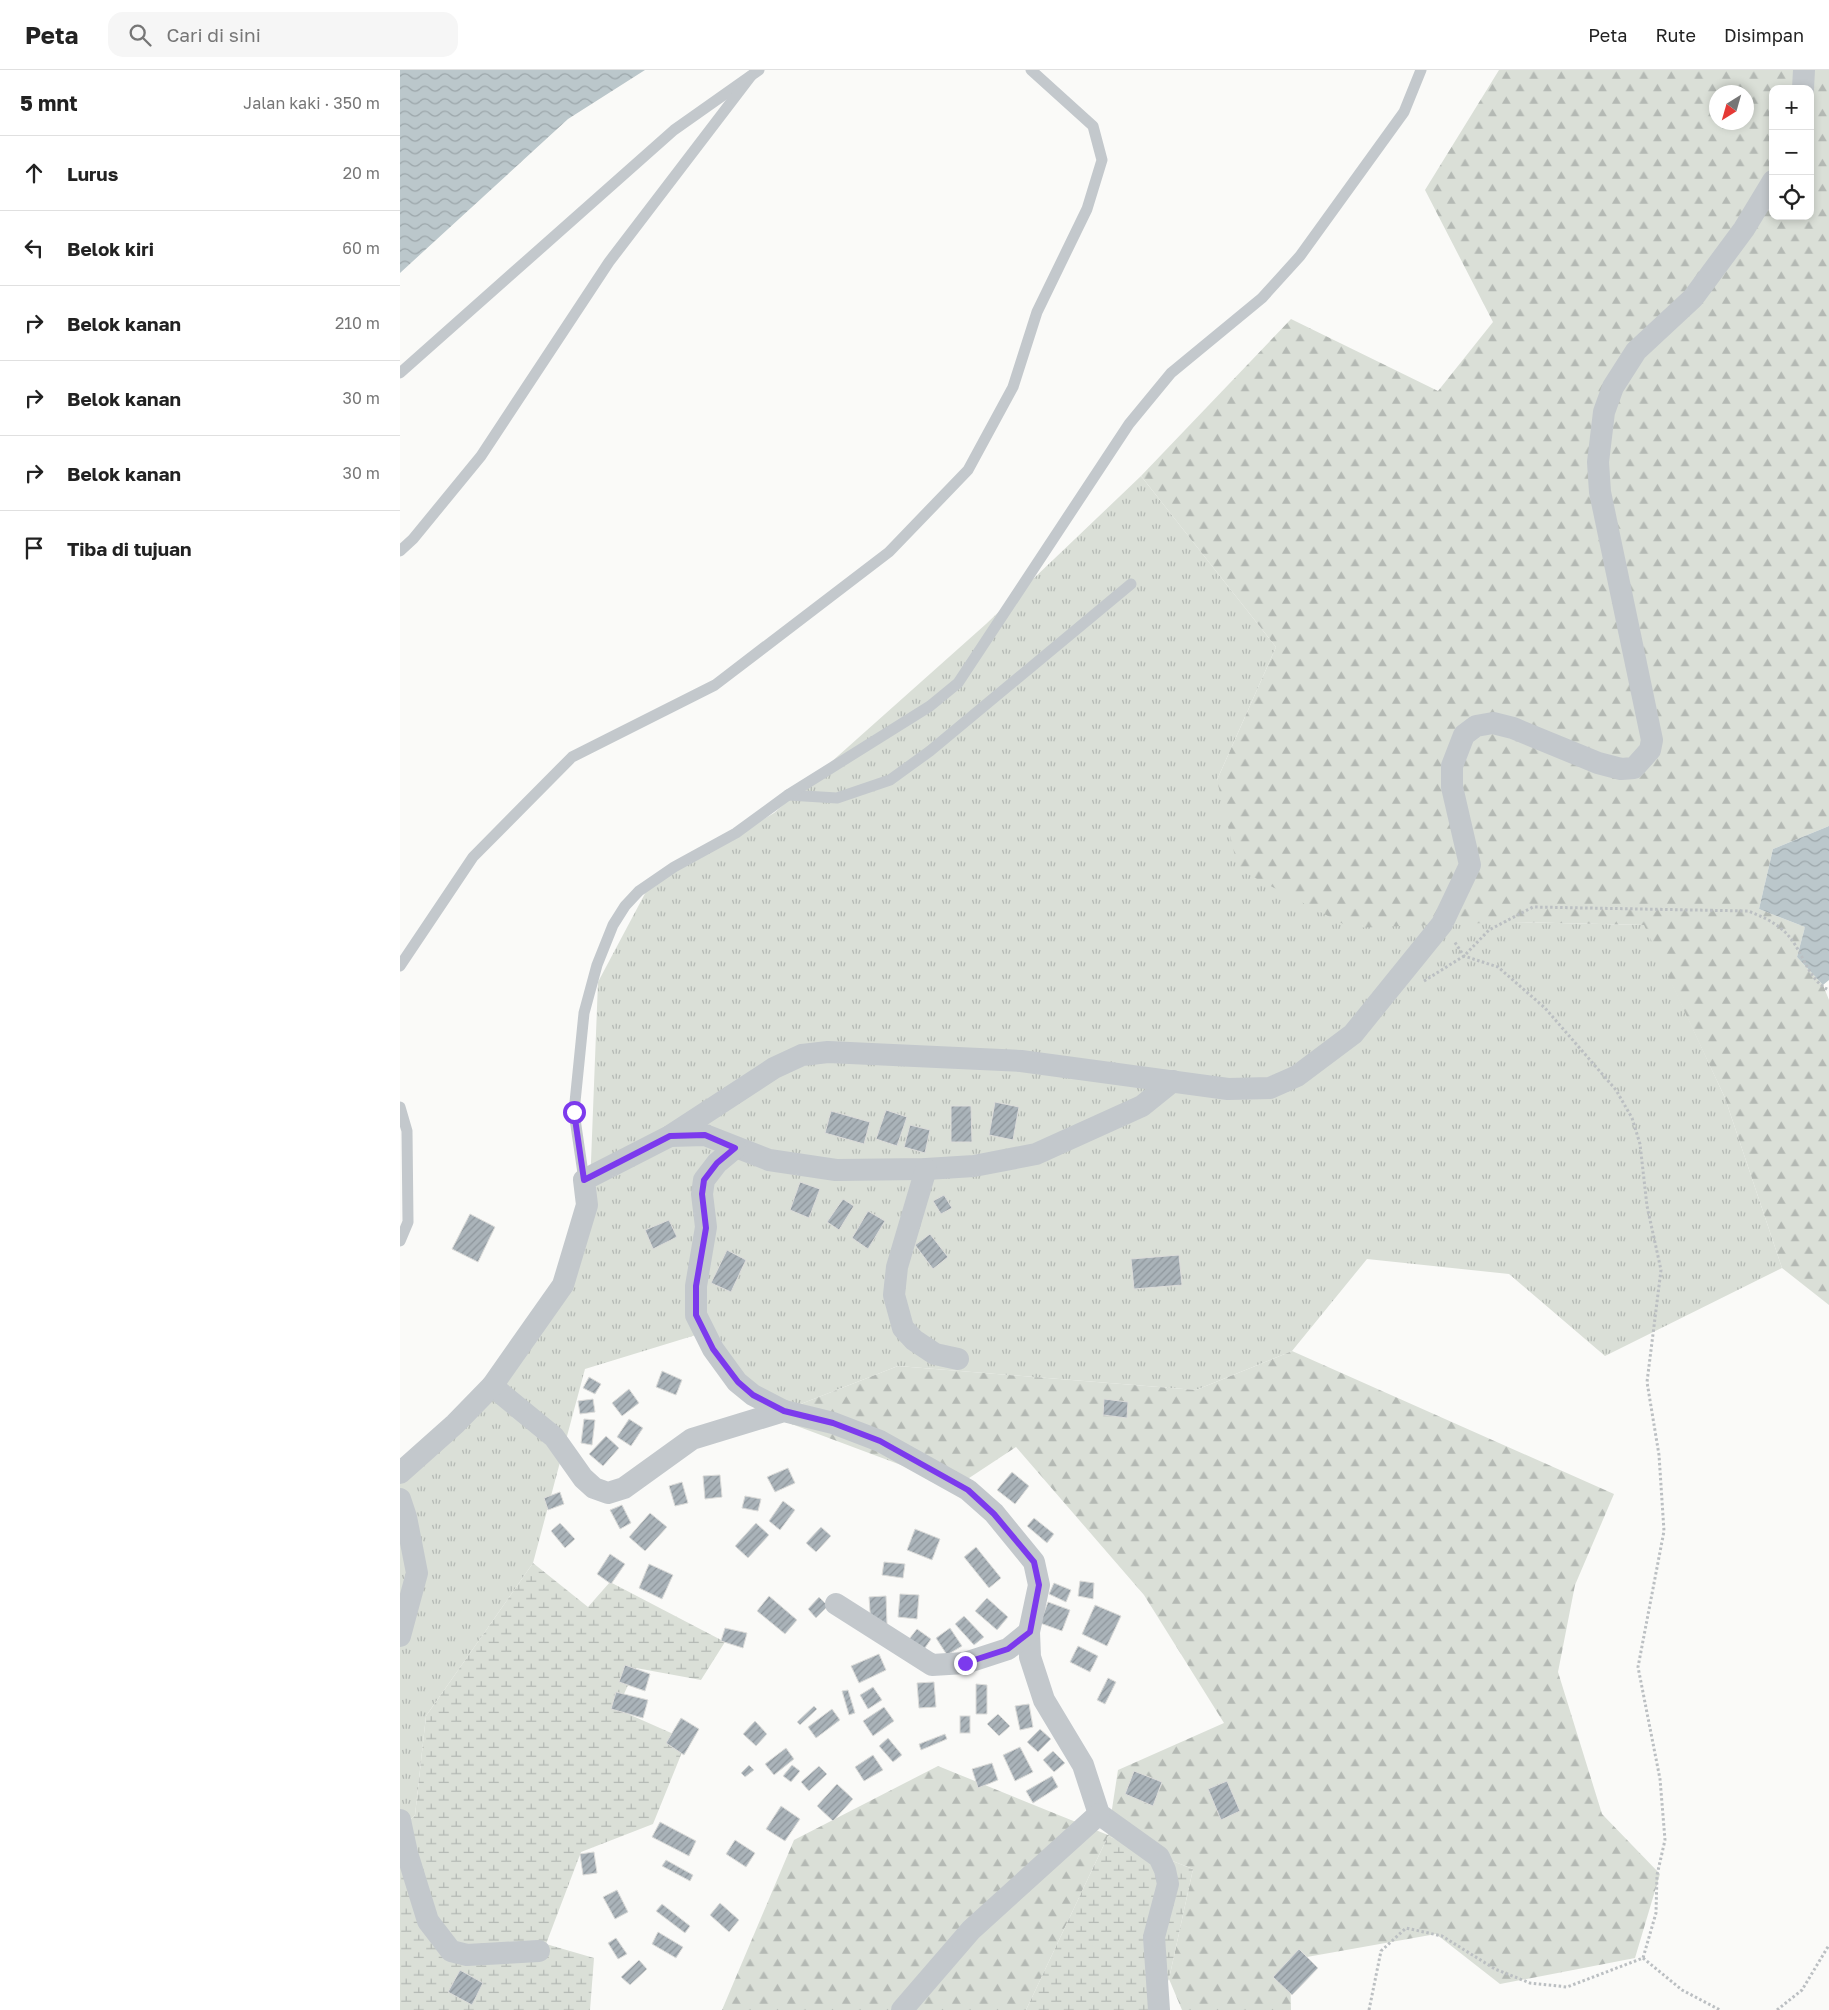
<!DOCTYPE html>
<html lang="id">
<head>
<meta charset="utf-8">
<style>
	:root { --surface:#fff; --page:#f6f6f6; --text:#222; --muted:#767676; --line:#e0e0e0 }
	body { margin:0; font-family:"Golos Text",sans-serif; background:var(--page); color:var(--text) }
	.controls { position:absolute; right:15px; top:15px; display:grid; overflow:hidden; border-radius:10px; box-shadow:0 2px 8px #0003 }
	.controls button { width:45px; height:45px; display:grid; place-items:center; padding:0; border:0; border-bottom:1px solid var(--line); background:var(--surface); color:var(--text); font:25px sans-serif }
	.compass { position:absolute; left:1309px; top:15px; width:45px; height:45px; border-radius:50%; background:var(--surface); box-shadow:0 2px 8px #0003; rotate:217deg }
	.stop { position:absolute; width:15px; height:15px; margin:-11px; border:4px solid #7c3aed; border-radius:50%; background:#fff }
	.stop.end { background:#7c3aed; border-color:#fff; box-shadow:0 1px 5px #0008 }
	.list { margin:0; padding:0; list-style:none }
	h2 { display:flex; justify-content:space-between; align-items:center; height:65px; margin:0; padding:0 20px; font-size:21px }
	h2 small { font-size:16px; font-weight:400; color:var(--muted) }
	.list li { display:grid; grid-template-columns:32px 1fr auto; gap:15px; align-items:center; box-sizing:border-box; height:75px; padding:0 20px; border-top:1px solid var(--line) }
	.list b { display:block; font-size:19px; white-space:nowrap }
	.list em { font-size:16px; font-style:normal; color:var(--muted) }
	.icon { flex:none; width:28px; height:28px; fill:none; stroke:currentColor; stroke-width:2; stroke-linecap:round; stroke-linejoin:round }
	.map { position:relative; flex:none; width:1429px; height:1940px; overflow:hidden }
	header { display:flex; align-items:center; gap:30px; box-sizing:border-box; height:70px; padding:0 25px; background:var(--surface); border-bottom:1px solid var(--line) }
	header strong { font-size:24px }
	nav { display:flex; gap:28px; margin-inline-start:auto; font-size:18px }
	.search { width:350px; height:45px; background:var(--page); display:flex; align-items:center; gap:12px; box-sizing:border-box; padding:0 18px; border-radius:15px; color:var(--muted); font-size:19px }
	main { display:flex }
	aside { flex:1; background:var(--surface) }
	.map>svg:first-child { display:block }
	.grass { fill:url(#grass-tufts) }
	.forest { fill:url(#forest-firs); fill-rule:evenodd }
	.wetland { fill:url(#wetland-marsh) }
	.water { fill:url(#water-waves) }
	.building { fill:url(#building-hatch); stroke:#dcdcda }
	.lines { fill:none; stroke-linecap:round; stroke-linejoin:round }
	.path { stroke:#bbbfc2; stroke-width:3; stroke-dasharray:2.5 2.5; stroke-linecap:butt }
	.lane { stroke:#c3c8cc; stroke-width:11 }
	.street { stroke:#c3c8cc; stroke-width:22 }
	.route { stroke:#7c3aed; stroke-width:6 }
</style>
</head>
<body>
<header>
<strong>Peta</strong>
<div class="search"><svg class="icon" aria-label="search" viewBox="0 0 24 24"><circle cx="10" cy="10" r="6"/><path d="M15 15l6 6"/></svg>Cari di sini</div>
<nav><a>Peta</a><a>Rute</a><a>Disimpan</a></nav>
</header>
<main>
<aside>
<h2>5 mnt<small>Jalan kaki · 350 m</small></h2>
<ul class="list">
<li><svg class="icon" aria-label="ahead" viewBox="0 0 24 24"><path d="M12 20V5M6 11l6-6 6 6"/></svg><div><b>Lurus</b></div><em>20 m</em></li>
<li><svg class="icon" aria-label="left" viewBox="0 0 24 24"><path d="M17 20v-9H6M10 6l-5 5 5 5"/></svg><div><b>Belok kiri</b></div><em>60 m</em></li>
<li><svg class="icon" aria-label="right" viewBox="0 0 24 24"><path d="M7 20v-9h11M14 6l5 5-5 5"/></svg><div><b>Belok kanan</b></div><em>210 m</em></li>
<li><svg class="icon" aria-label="right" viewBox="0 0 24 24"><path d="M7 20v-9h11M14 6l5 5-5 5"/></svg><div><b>Belok kanan</b></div><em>30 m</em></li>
<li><svg class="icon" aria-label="right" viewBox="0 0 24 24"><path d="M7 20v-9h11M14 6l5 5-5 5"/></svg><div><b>Belok kanan</b></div><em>30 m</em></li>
<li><svg class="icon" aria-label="arrive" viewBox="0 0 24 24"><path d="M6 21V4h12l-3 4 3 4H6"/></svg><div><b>Tiba di tujuan</b></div></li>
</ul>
</aside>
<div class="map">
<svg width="1429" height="1940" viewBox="0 0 1429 1940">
	<defs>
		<pattern id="grass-tufts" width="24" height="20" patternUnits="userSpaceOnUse" patternTransform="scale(1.25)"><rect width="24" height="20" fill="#dadfd7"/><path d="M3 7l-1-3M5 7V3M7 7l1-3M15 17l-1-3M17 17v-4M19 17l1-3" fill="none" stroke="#b4b9b4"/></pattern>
		<pattern id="forest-firs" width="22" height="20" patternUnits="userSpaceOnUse" patternTransform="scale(1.25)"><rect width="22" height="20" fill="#dadfd7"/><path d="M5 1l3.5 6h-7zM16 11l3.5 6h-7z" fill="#b4b9b4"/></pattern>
		<pattern id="wetland-marsh" width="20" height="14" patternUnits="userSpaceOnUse" patternTransform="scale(1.25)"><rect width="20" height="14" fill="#dadfd7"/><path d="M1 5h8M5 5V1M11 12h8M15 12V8" fill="none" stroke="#b4b9b4"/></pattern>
		<pattern id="water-waves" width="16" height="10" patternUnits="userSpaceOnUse" patternTransform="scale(1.25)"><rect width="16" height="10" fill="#bbc7cb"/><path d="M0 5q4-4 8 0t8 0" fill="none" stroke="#9ca6aa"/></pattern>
		<pattern id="building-hatch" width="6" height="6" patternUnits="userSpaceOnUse" patternTransform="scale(1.25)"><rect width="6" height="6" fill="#aab3b9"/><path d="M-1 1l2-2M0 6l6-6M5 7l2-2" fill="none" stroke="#8e969c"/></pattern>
	</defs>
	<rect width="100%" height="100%" fill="#fafaf8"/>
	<polygon class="grass" points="741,406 876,577 817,710 1112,852 1245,855 1325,1028 1382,1198 1205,1286 1109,1204 967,1189 892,1281 796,1320 498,1296 370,1346 309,1261 185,1299 133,1493 26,1646 15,1745 0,1760 0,1401 155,1242 189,1143 198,912 249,816 374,743 586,554"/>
	<g class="forest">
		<path d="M1099 0H1429V756L1373 779 1359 839 1405 857 1397 887 1423 915 1429 930V1235L1382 1198 1325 1028 1244 855 1112 852 951 858 838 799 817 710 876 577 741 406 891 249 1038 321 1093 252 1025 120ZM1373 19H1410V146H1373ZM1316 22H1346V52H1316Z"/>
		<polygon points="892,1281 1214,1424 1175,1515 1158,1602 1202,1744 1260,1804 1235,1888 1100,1914 1036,1864 890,1890 891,1940 782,1940 769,1909 793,1799 708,1766 626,1940 322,1940 394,1770 538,1696 708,1765 718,1700 824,1653 744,1525 616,1377 557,1416 370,1346 498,1296 796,1320"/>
	</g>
	<g class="wetland">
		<polygon points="133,1493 188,1537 210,1512 325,1572 301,1610 236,1598 217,1639 287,1670 253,1754 181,1782 146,1874 194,1888 190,1940 0,1940 0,1760 15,1745 26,1646"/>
		<polygon points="708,1766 793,1799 769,1909 754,1940 626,1940"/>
	</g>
	<g class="water">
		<polygon points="0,0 245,0 168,49 0,203"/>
		<polygon points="1429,756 1429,910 1423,915 1397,887 1405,857 1359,839 1373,779"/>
	</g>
	<g class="building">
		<polygon points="595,1032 619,1037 613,1070 589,1065"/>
		<polygon points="551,1036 571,1036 572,1072 551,1072"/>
		<polygon points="486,1040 507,1047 497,1076 476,1069"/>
		<polygon points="431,1041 470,1052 464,1074 425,1063"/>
		<polygon points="510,1055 530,1060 525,1083 504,1077"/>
		<polygon points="400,1112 420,1119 409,1148 390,1140"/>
		<polygon points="544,1125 552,1138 541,1144 533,1131"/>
		<polygon points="443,1129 454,1136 439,1160 427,1152"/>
		<polygon points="468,1141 485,1151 468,1179 452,1168"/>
		<polygon points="70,1144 95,1157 78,1192 52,1179"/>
		<polygon points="269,1150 277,1167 253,1179 245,1160"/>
		<polygon points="530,1164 548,1187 533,1199 515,1175"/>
		<polygon points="327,1180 346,1190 331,1222 311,1213"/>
		<polygon points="779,1185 782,1215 734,1219 731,1189"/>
		<polygon points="262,1301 282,1310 276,1325 256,1317"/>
		<polygon points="189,1307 201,1314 195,1324 183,1318"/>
		<polygon points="229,1319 239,1333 222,1346 212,1333"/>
		<polygon points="193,1329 195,1342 180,1344 178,1331"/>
		<polygon points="704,1329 728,1332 727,1348 703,1345"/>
		<polygon points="184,1349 195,1350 192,1375 181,1373"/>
		<polygon points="229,1349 243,1358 231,1376 217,1367"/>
		<polygon points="206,1366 219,1378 203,1396 189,1384"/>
		<polygon points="388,1398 395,1413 375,1422 367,1407"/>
		<polygon points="612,1402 629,1416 615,1434 597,1420"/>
		<polygon points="320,1405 322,1427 305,1429 303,1406"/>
		<polygon points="282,1412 288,1433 275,1436 269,1416"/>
		<polygon points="160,1422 164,1434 148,1440 144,1428"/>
		<polygon points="345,1426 361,1429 358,1441 342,1438"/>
		<polygon points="383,1431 395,1440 380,1460 369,1451"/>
		<polygon points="222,1435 231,1453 220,1459 210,1440"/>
		<polygon points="250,1443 267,1457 245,1481 229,1467"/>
		<polygon points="634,1448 654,1464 647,1473 627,1456"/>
		<polygon points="160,1453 175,1469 165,1478 151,1461"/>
		<polygon points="356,1453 369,1465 348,1488 335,1476"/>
		<polygon points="421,1457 431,1466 416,1482 406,1473"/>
		<polygon points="515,1459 540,1469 532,1490 507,1480"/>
		<polygon points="576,1477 601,1508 589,1518 564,1487"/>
		<polygon points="210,1484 225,1494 211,1514 197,1504"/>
		<polygon points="484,1492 505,1494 503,1508 482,1505"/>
		<polygon points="249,1494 273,1505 262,1529 239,1518"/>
		<polygon points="680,1511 694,1513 693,1529 678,1526"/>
		<polygon points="654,1513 671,1520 666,1532 649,1524"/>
		<polygon points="500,1524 519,1525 517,1549 498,1547"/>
		<polygon points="369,1526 397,1550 385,1564 357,1541"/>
		<polygon points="486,1526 487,1555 471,1555 469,1527"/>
		<polygon points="419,1527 428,1536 416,1548 408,1539"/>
		<polygon points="587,1528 608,1547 597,1560 575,1541"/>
		<polygon points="648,1532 670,1540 662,1561 640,1553"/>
		<polygon points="695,1535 721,1546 707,1576 682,1564"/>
		<polygon points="564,1546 584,1567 574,1575 555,1554"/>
		<polygon points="325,1558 347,1563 343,1578 321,1571"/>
		<polygon points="550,1558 562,1576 547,1585 536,1568"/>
		<polygon points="517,1559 531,1569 521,1584 506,1573"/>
		<polygon points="678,1576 698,1586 690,1602 670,1592"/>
		<polygon points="479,1584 486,1600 459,1613 451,1596"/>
		<polygon points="225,1595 250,1604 245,1621 219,1612"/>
		<polygon points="708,1608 716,1612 705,1634 697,1630"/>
		<polygon points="534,1612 536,1637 519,1638 517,1613"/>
		<polygon points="576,1614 587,1615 587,1644 576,1644"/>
		<polygon points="473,1617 482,1630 468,1639 460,1625"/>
		<polygon points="448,1620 455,1643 449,1645 442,1621"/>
		<polygon points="216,1622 248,1630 243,1648 211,1639"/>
		<polygon points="629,1634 633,1657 620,1660 615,1636"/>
		<polygon points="414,1636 417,1639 400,1655 397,1652"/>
		<polygon points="484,1637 494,1651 473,1666 463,1651"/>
		<polygon points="432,1639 440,1650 416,1668 408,1657"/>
		<polygon points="598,1644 610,1656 599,1666 587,1654"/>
		<rect x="560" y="1646" width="10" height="17"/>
		<polygon points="281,1648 299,1659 284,1685 266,1673"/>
		<polygon points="355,1651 367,1664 356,1676 343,1664"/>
		<polygon points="640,1659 651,1669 638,1682 627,1672"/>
		<polygon points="545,1664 547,1669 521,1680 519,1674"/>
		<polygon points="488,1668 502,1685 493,1692 479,1676"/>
		<polygon points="620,1677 633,1702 615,1711 603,1685"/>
		<polygon points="386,1678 394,1689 374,1705 365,1694"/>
		<polygon points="653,1681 665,1693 654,1702 643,1690"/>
		<polygon points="473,1685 483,1700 464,1711 455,1697"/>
		<polygon points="592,1693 598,1710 578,1718 572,1699"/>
		<polygon points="349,1695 354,1700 345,1707 341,1703"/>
		<polygon points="392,1695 400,1701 391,1712 383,1706"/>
		<polygon points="419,1696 427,1704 409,1721 401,1712"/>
		<polygon points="734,1701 762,1712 753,1736 725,1724"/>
		<polygon points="652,1706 658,1717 633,1733 626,1721"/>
		<polygon points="827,1711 840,1741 821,1750 808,1719"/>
		<polygon points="437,1714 453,1729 433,1751 417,1736"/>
		<polygon points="381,1736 400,1749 385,1771 366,1759"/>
		<polygon points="260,1752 296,1771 289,1786 252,1767"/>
		<polygon points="335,1770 355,1783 346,1797 326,1784"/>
		<polygon points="194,1782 197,1803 183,1805 180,1784"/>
		<polygon points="266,1790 293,1805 290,1811 262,1796"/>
		<polygon points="217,1820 228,1842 215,1849 203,1827"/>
		<polygon points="320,1833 339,1850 329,1862 310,1845"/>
		<polygon points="262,1834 290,1856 285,1863 256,1841"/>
		<polygon points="258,1862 283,1877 276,1888 252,1874"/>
		<polygon points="216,1868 227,1884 218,1889 208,1873"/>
		<polygon points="899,1879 918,1898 892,1925 873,1907"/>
		<polygon points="239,1890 247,1899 230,1915 221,1907"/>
		<polygon points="60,1900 83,1913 72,1935 48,1922"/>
	</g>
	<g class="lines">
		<g class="path">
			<path d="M1024 911 1064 886 1089 860 1133 837 1348 841C1364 847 1381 855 1391 869 1403 884 1410 912 1429 920"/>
			<polyline points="1243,1888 1282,1920 1320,1940"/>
			<polyline points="969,1940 981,1881 1006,1858 1042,1866 1095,1899 1130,1913 1167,1917 1243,1888 1256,1843 1257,1805 1265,1770 1260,1709 1238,1597 1264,1461 1259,1385 1247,1312 1261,1200 1247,1136 1240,1074 1232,1048 1216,1020 1145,938 1098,897 1064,886 1054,871"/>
			<polyline points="1377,1940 1402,1920 1429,1875"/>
		</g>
		<g class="lane">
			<polyline points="0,303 274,60 359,0"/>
			<polyline points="0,481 13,469 81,386 209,192 351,6"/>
			<polyline points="388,725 437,728 490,710 530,681 731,514"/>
			<polyline points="0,896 73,787 172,687 315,615 489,482 568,400 613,317 637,242 687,139 702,90 693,56 631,0"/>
			<polyline points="0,1037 7,1061 8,1152 0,1171"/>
			<polyline points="184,1110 174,1042 184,943 197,895 213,855 225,836 239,821 274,797 336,763 388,725 530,636 558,613 729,354 771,303 862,228 900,186 1004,42 1021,0"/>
		</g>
		<g class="street">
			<polyline points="1403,19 1404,0"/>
			<polyline points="270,1066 305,1065 369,1090 436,1100 526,1099 574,1096 636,1084 742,1036 773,1011"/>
			<polyline points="335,1078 317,1093 304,1110 302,1124 306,1157 296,1216 296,1245 313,1279 337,1312 353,1325 384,1341"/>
			<polyline points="526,1099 497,1197 494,1225 503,1258 514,1270 535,1284 558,1289"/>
			<polyline points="92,1316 154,1367 183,1408 194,1418 208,1423 224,1418 292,1369 384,1341 433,1353 480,1371 568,1420 594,1443 634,1492 639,1515 629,1562 630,1587 644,1630 683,1695 699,1744 759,1787 765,1800 768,1814 754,1867 759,1940"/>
			<polyline points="0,1403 55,1354 92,1316 163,1215 187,1135 184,1110 270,1066 374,998 402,985 428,982 621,991 828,1019 870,1018 897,1006 953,964 1042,854 1070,795 1052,717 1052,696 1064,665 1076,656 1093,653 1113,658 1198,693 1221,699 1234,698 1250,680 1252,670 1200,422 1198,392 1204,342 1213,317 1236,281 1293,228 1344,159 1373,111"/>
			<polyline points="0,1429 6,1447 17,1503 0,1566"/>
			<polyline points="436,1534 532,1595 565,1593 608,1579 629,1562"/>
			<polyline points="0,1750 7,1783 28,1851 51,1881 67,1885 139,1881"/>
			<polyline points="502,1940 571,1860 699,1744"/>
		</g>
	</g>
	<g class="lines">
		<polyline class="route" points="174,1042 184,1110 270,1066 305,1065 335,1078 317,1093 304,1110 302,1124 306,1158 296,1216 296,1245 313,1279 338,1312 353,1325 384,1341 433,1353 480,1371 568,1420 594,1444 634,1492 639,1515 630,1562 608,1579 565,1593"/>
	</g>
</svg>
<div class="controls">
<button>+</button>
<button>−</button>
<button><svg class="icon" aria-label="locate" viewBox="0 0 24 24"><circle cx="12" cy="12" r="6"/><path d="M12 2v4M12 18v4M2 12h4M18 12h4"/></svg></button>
</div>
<svg class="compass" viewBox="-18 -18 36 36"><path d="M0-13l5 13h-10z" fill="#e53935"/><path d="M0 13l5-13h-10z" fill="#767676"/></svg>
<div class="stop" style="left:174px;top:1042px"></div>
<div class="stop end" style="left:565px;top:1593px"></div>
</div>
</main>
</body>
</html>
